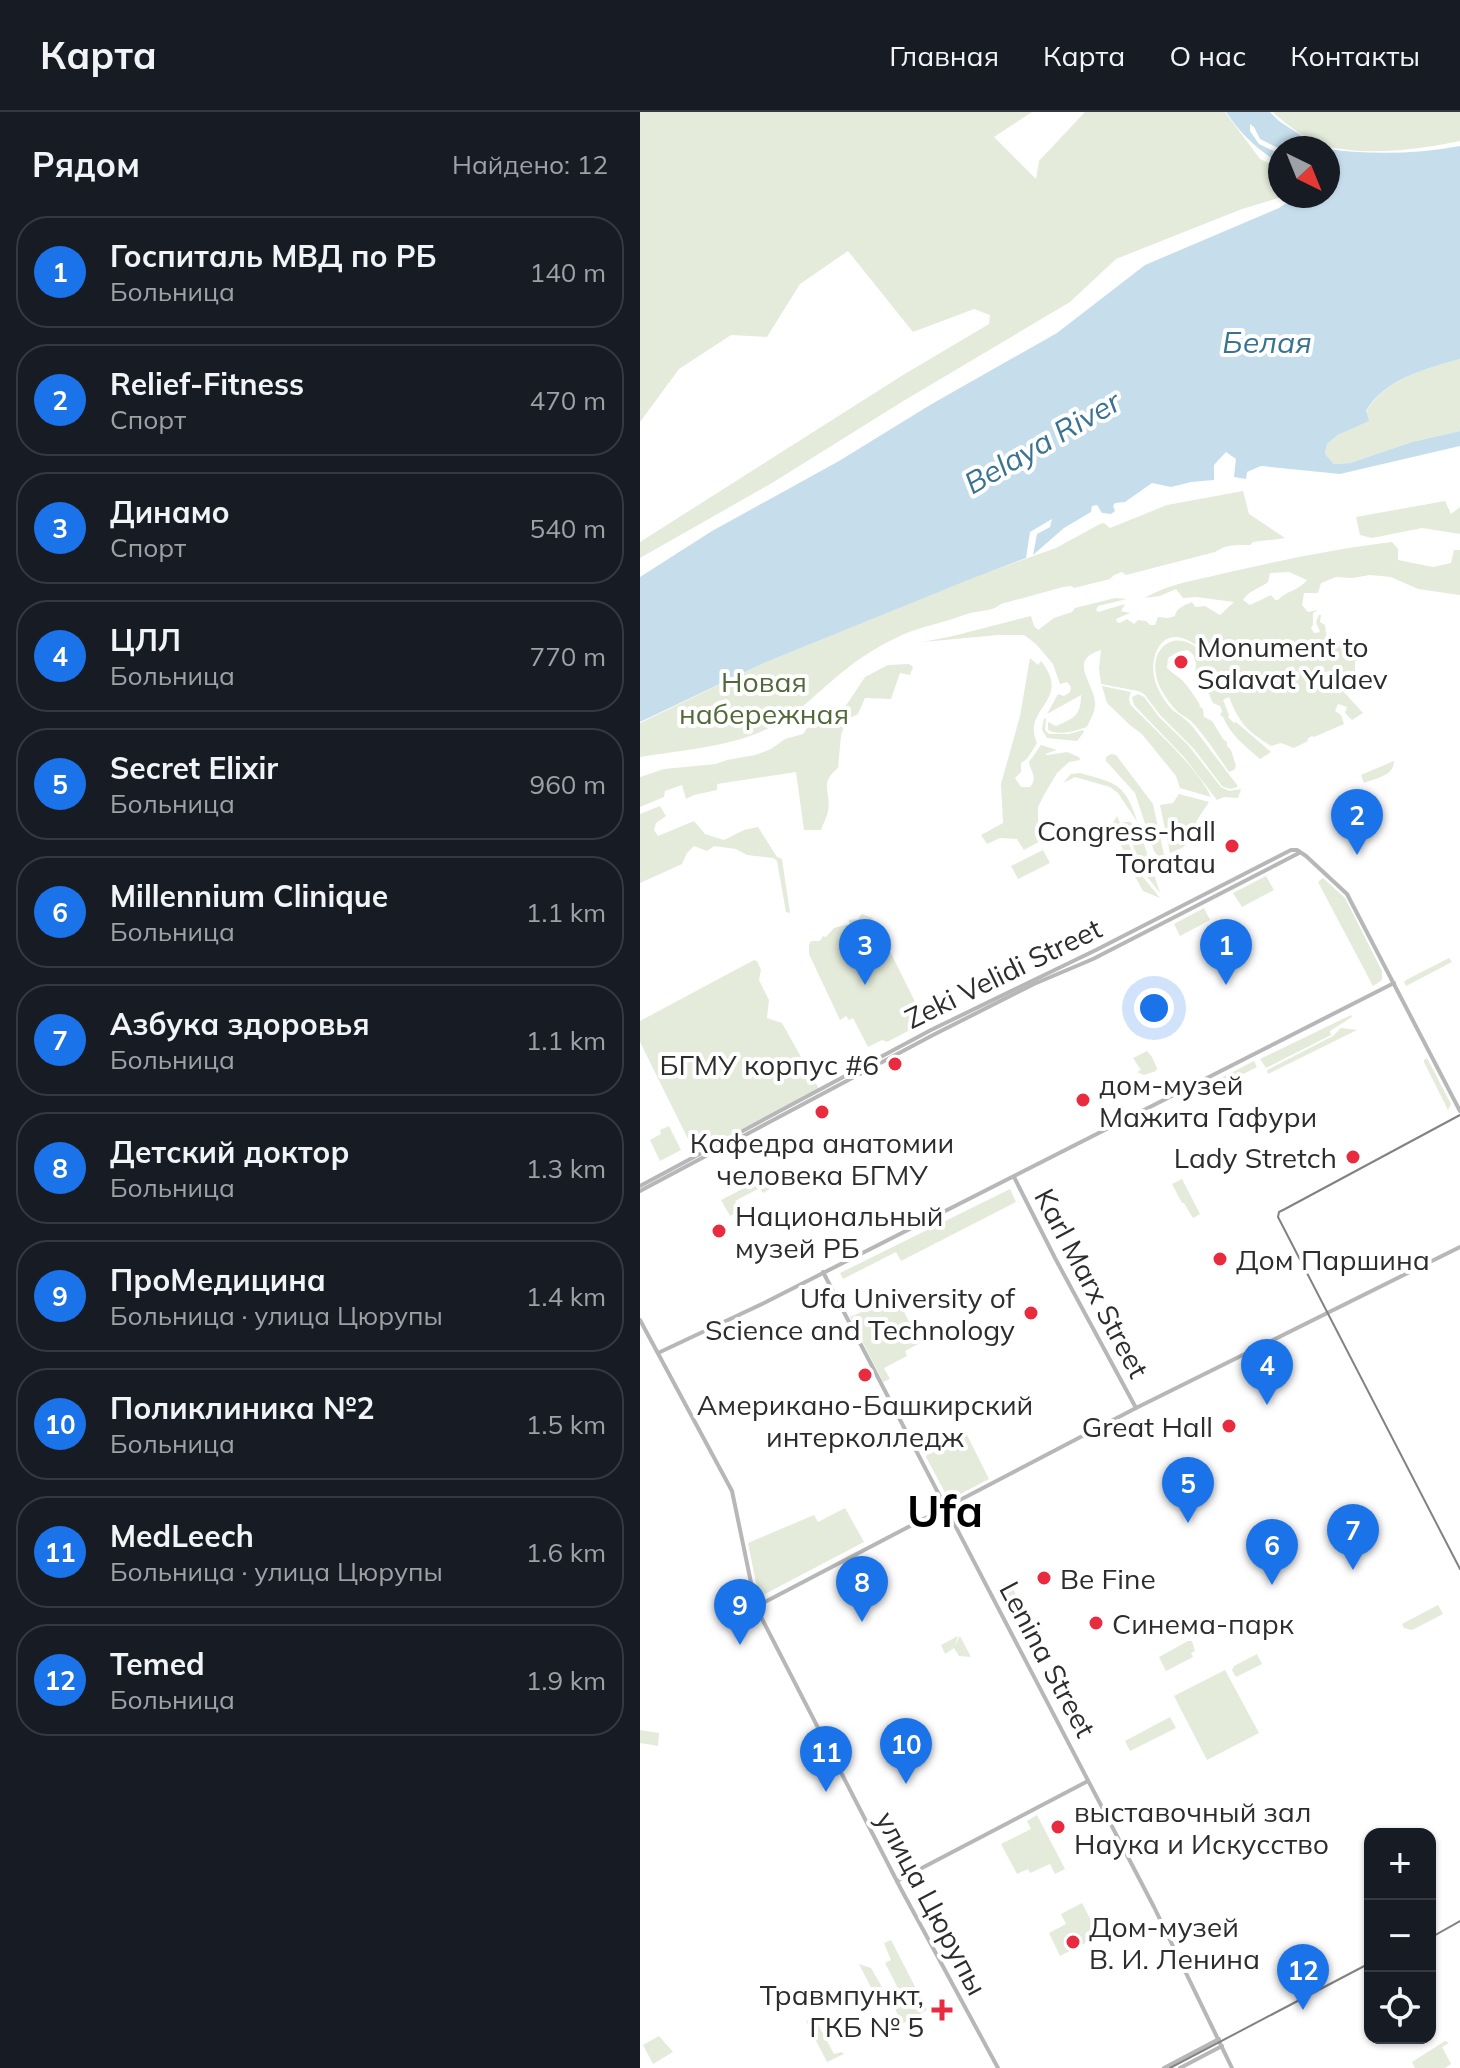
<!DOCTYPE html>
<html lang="ru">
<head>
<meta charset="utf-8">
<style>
	:root { --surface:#171b24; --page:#242831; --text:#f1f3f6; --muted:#9ea1a6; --line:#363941; --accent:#1a73e8 }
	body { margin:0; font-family:Mulish,sans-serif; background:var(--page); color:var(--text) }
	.controls { position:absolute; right:24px; bottom:24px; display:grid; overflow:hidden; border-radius:16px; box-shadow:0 2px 6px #0004 }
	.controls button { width:72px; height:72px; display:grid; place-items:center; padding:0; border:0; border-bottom:2px solid var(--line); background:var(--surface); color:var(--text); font:40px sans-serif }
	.compass { position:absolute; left:628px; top:24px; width:72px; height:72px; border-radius:50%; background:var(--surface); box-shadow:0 2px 6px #0004; rotate:137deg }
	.you { position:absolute; left:514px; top:896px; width:28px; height:28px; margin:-20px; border:6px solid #fff; border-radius:50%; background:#1a73e8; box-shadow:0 0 0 12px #1a73e833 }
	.badge { display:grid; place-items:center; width:52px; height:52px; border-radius:50%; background:var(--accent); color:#fff; font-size:26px; font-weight:700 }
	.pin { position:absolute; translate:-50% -66px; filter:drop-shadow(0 2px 4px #0008) }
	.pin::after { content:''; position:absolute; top:42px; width:28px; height:24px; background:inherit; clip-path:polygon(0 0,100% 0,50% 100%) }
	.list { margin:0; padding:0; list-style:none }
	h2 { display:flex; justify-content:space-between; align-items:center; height:104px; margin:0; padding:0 32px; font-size:34px }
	h2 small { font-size:26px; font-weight:400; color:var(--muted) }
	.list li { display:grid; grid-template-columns:52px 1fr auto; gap:24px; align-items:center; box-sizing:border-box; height:112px; margin:0 16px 16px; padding:0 16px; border:2px solid var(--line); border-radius:32px }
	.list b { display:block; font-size:30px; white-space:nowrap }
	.list p { margin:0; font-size:26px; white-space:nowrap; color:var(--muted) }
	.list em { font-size:26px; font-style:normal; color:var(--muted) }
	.icon { flex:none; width:44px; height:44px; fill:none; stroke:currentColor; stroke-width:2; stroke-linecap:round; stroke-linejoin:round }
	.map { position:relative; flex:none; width:820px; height:1956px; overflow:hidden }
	header { display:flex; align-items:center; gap:48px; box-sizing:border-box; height:112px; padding:0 40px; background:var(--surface); border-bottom:2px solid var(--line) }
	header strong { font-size:38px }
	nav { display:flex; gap:44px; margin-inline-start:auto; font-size:28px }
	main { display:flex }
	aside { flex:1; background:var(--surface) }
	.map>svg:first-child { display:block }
	.green { fill:#e4ebda; fill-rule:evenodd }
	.water { fill:#c6deec }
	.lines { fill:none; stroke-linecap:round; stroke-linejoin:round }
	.secondary { stroke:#b7b7b7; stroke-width:4 }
	.tram { stroke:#828282; stroke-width:2 }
	.poi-dot { fill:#e92b3f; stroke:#fff; stroke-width:3 }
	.labels { text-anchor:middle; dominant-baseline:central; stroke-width:8; stroke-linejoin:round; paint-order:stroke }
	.poi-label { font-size:28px; fill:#2d2d2d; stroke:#fff; text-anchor:start }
	.park-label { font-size:28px; fill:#526a3a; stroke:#fff }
	.street-label { font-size:28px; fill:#2d2d2d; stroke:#fff }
	.water-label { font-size:30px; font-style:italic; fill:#3a7291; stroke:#fff }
	.town-label { font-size:44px; font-weight:bold; fill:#000; stroke:#fff }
</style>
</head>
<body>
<header>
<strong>Карта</strong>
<nav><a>Главная</a><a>Карта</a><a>О нас</a><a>Контакты</a></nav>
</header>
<main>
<aside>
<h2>Рядом<small>Найдено: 12</small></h2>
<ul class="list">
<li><span class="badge">1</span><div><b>Госпиталь МВД по РБ</b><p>Больница</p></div><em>140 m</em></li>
<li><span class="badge">2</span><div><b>Relief-Fitness</b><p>Спорт</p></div><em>470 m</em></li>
<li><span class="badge">3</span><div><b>Динамо</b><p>Спорт</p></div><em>540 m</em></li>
<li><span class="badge">4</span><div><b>ЦЛЛ</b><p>Больница</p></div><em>770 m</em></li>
<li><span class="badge">5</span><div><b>Secret Elixir</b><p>Больница</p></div><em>960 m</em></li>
<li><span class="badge">6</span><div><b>Millennium Clinique</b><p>Больница</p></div><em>1.1 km</em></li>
<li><span class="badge">7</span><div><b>Азбука здоровья</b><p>Больница</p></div><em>1.1 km</em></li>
<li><span class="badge">8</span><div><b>Детский доктор</b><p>Больница</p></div><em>1.3 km</em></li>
<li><span class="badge">9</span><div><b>ПроМедицина</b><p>Больница · улица Цюрупы</p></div><em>1.4 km</em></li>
<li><span class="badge">10</span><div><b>Поликлиника №2</b><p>Больница</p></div><em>1.5 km</em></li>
<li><span class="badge">11</span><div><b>MedLeech</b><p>Больница · улица Цюрупы</p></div><em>1.6 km</em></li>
<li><span class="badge">12</span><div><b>Temed</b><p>Больница</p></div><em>1.9 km</em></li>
</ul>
</aside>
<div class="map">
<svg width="820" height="1956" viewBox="0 0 820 1956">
	<rect width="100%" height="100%" fill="#fff"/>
	<g class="green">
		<polygon points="0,0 392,0 354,25 396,67 399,49 445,0 585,0 620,47 640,56 640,84 645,84 602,97 476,147 430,190 265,288 132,371 0,446 0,430 263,263 349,212 350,203 334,197 273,220 208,139 160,172 127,225 91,223 39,257 0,310"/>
		<path d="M633 0H820V29C777 38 727 44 684 34 673 32 641 9 633 0Z"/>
		<path d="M820 247V319L772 330 710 351 694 352 685 342 687 332 698 323 728 309 726 300C745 267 785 257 820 247Z"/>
		<path d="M603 379 609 402 645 426C634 428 624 428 613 430L610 433C598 433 586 432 575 440L486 463 482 460 474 463 470 467 434 476 431 474 423 475 361 492C352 500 338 498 327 502 306 510 283 514 262 523 240 533 219 546 200 562 179 579 161 599 137 612 95 635 47 637 0 645V611L124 551 334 465 416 436 460 412 464 411 470 416 527 393Z"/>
		<polygon points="805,389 811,402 820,395 820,422 782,416 732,426 720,423 716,405"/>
		<path d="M752 430 758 437V448L793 455 811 451 814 438H820V483L778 477 751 465 730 463 712 466 696 465 681 471 678 481H664L662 493 668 500 678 498 673 501V513L671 516 674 521 680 520 676 510 679 503H681L680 510 685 513 687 527 692 530 718 529 724 548 715 549V568H710L703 579 723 601 712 608 705 601 707 595 698 592 695 599 701 603 704 612 674 625 672 624 667 627 668 629 654 636 641 631 631 634C606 618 600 612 589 585L583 588 589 603 588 605 594 611 596 610 631 640 620 647C605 634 589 621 583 605L580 603 582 599 580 594 573 591 568 580 563 576 564 574 555 562C556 555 558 543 547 538L538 540 528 546 527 556C533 562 538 564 543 569 551 578 554 584 560 593L559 594 563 597 564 605 572 609 583 627 587 630V634L591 638 596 654 594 658 589 660C578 644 565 624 552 610 547 605 541 603 537 599 530 592 523 582 519 573 503 534 541 510 567 547 564 539 559 535 551 530 521 512 507 547 516 572 520 582 528 596 538 602 543 606 548 609 552 614 568 634 582 654 598 674 593 678 587 677 582 674L554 637 521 604 504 582 498 579 461 572 459 557 461 538C427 548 454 571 455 591 456 599 450 608 447 615 434 619 420 624 408 618V610L416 614C434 606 441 604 441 583L407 602 418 582 424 584 430 580 431 575 427 570 420 572 413 552 396 532 384 523H358L283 530 313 524 391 504 394 514 398 518 414 506 432 500 435 496 475 486 487 487 458 494 456 498 458 500 485 492 481 499 490 501 476 507 477 510 480 511 487 507 494 512 498 508 506 509 510 513H515L518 505 528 506 535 504C536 496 545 493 552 490L555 495 565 494 580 503 594 490 556 485 543 486 536 477 520 484 505 486C531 471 553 469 581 462 638 449 693 437 752 430ZM649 460 667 468C660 478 646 479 638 488H635L631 483 610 493 603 488C608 479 620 476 628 470L630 461Z"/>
		<path d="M390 546 398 553 401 549C433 589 381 596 397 631L387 647 381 651V660L375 666 381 675H390C398 665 391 661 389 650L401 633 417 638 405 642 407 643 427 640 439 645 440 648 429 650 417 661 404 683 398 695V717L400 729 384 738 377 727 360 726 347 732 341 723 363 711 361 672 380 604Z"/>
		<path d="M269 552 273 555 270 563 260 561 251 587 225 586 218 602 206 608 201 624 198 656C178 672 192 681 188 699 187 705 183 712 181 718H164L156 660 77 672V678L54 683 46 687 42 673 25 679 24 685 0 695V665L24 657 76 652 87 648 115 643 131 637 145 627 163 622 167 616 171 615 174 605 177 603 203 598 225 565 248 553Z"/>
		<path d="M462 574 491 580 489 586 490 592C514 618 556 653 571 685L540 676 536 664 502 622 490 613 467 591Z"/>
		<polygon points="498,582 504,585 519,605 548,633 581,675 589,679 601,677 598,686 584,685 577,688 544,645 494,593 492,585"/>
		<polygon points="404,606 406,607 405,618 409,622 429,622 443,618 444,620 437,629 407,626 402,618"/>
		<polygon points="471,642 476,643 513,692 524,743 518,744 514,739 495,681 466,649 466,645"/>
		<path d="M754 649C754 664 736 666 724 671L721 663Z"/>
		<path d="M440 661C479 672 485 672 498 711L478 681 470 675 435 665 423 671 431 662Z"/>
		<polygon points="539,682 569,690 557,708 549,730 542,736 530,741 520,693 533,691"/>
		<polygon points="20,694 26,704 16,711 14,718 18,724 54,709 65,722 84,728 104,718 118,715 137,745 142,747 150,801 146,800 137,749 133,746 107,743 96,737 74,734 67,739 54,734 47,741 42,752 0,771 0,702"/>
		<polygon points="477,704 495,747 486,744 472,713"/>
		<polygon points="483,710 491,710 503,729 520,781 505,762"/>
		<polygon points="403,738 410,751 378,767 371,754"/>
		<polygon points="486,748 497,751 502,764 520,786 503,779"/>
		<polygon points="626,764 634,778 602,795 593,781"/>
		<polygon points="683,766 705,786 742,859 742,868 733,874 678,770"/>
		<polygon points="564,796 570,808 540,824 534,812"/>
		<polygon points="222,802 232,806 236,811 285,910 247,930 242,928 228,935 213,906 209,908 206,904 200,908 169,842 169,833 171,829 180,829 183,824 186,825 194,816 209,812 209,808 218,807"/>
		<polygon points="809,846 812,850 766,874 764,870 766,868"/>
		<polygon points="114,848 117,849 121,858 119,868 129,888 127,906 142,911 179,977 55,1041 0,930 0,909"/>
		<polygon points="711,903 712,905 690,919 691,923 626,956 620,947"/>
		<polygon points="701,916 717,918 628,962 627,958 693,924"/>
		<polygon points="507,939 512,945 517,956 516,959 504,963 497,960 501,958 493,946"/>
		<polygon points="787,946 811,992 808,998 784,950 784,948"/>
		<polygon points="614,949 617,955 578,975 575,969"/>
		<polygon points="29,1014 41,1038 20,1049 10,1028 21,1022 20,1018"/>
		<polygon points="124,1066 130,1077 123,1081 120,1076 95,1089 100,1099 90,1104 81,1088"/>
		<polygon points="542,1067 560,1102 553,1106 544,1091 542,1091 532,1072"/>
		<polygon points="370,1077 376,1090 261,1149 256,1140 203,1167 200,1161"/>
		<polygon points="258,1188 280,1231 265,1239 267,1244 244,1256 250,1267 243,1270 210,1205 228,1197 238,1198"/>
		<polygon points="327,1323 349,1367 309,1388 286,1345 287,1343 284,1337 286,1335 290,1342"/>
		<polygon points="205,1396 224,1430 123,1483 118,1481 108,1431 174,1403 178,1410"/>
		<polygon points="373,1477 384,1498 377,1502 383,1513 390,1510 392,1514 380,1520 362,1483"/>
		<polygon points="798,1493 803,1502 772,1518 764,1516 762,1512"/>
		<polygon points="318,1524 315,1533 320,1524 331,1545 319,1544 314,1536 305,1542 301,1533"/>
		<polygon points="548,1529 552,1529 555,1539 551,1541 553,1545 526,1559 519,1545"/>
		<polygon points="617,1542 622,1552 596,1565 592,1558 594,1554"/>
		<polygon points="585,1558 619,1621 567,1648 534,1584"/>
		<polygon points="530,1605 536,1616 490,1639 485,1629"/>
		<polygon points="0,1618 19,1621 18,1634 0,1631"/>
		<polygon points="397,1703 425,1757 415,1762 410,1752 390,1761 388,1757 377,1762 361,1732 391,1717 387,1709"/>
		<polygon points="442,1791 459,1824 420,1844 409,1821 426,1812 421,1802"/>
		<polygon points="251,1828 287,1898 262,1912 253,1892 263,1886 245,1851 251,1848 244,1831"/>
		<polygon points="219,1852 231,1856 247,1884 240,1886 242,1891 230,1891 237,1887"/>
		<polygon points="174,1905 194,1942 201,1940 204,1942 187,1950 166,1909"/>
		<polygon points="19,1924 33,1940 13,1952 3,1933"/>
		<polygon points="805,1929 809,1931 802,1935 811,1952 805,1956 775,1956 772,1950"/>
	</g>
	<g class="water">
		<path d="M586 0H630L639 9 679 35 683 36H638L620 27 614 15 610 12V19L619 32 640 42V51C617 38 601 22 586 0Z"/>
		<path d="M820 34V247C785 257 745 267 726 299L729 309 698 323 687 332 685 342 694 352 710 351 772 330 820 319V334L700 362 621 354 607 360 606 367 594 365 596 347 586 340 574 353V368L551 370 531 375 512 371 485 390 475 391 473 394 475 399 471 402 462 401 457 393 452 394 451 400 424 416 393 443 397 422 410 415 412 407 390 420 386 446 333 466 124 551 0 610V465L72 419 199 349 290 293 417 221 505 153 639 96C658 83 666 84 688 84V37C732 43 776 42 820 34Z"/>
	</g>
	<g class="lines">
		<g class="secondary">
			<polyline points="374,1065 415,1146 496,1296"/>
			<polyline points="0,1074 291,918 456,838 651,738 657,738 666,744 707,782 820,999"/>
			<polyline points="0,1079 293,923 394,872 453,847 659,741"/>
			<polyline points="183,1160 514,1795 592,1956"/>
			<polyline points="0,1208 92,1379 114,1485 120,1503 261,1777 358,1956"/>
			<polyline points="18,1241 124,1191 754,871"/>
			<polyline points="117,1494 496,1296 820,1135"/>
			<polyline points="257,1769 448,1669"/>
			<polyline points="524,1956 579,1927"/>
			<polyline points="540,1956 582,1934"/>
		</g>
		<g class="tram">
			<polyline points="820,1003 645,1097 639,1100 638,1105 820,1457"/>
			<polyline points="790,1826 820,1809"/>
			<polyline points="530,1956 730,1851"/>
		</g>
	</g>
	<g class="poi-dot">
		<circle cx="541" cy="550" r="8"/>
		<circle cx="592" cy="734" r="8"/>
		<circle cx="255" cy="952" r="8"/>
		<circle cx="443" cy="988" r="8"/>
		<circle cx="182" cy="1000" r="8"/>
		<circle cx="713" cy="1045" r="8"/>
		<circle cx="79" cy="1119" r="8"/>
		<circle cx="580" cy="1147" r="8"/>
		<circle cx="391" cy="1201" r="8"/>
		<circle cx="225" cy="1263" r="8"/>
		<circle cx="589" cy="1314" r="8"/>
		<circle cx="404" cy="1466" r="8"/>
		<circle cx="456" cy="1511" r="8"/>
		<circle cx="418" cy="1715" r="8"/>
		<circle cx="433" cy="1830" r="8"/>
		<path d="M298 1886h8v8h8v8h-8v8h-8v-8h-8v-8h8z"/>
	</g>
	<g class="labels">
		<g class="poi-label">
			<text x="557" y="534">Monument to<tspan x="557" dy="32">Salavat Yulaev</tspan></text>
			<text x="576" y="718" text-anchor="end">Congress-hall<tspan x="576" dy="32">Toratau</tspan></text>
			<text x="239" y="952" text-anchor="end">БГМУ корпус #6</text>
			<text x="459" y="972">дом-музей<tspan x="459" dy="32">Мажита Гафури</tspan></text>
			<text x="182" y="1030" text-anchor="middle">Кафедра анатомии<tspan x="182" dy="32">человека БГМУ</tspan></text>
			<text x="697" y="1045" text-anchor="end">Lady Stretch</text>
			<text x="95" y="1103">Национальный<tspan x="95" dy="32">музей РБ</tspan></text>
			<text x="596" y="1147">Дом Паршина</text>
			<text x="375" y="1185" text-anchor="end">Ufa University of<tspan x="375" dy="32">Science and Technology</tspan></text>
			<text x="225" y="1292" text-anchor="middle">Американо-Башкирский<tspan x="225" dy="32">интерколледж</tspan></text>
			<text x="573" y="1314" text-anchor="end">Great Hall</text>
			<text x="420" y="1466">Be Fine</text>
			<text x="472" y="1511">Синема-парк</text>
			<text x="434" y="1699">выставочный зал<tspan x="434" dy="32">Наука и Искусство</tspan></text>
			<text x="449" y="1814">Дом-музей<tspan x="449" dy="32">В. И. Ленина</tspan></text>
			<text x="284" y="1882" text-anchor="end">Травмпункт,<tspan x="284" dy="32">ГКБ № 5</tspan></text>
		</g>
		<g class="park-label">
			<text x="124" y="569">Новая<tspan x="124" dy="32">набережная</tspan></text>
		</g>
		<g class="street-label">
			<text transform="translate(363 861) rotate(-26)">Zeki Velidi Street</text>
			<text transform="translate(452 1171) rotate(62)">Karl Marx Street</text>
			<text transform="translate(408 1547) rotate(62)">Lenina Street</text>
			<text transform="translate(292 1791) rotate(62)">улица Цюрупы</text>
		</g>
		<g class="water-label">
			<text x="627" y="230">Белая</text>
			<text transform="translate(402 330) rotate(-30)">Belaya River</text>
		</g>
		<g class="town-label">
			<text x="305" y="1398">Ufa</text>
		</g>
	</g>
</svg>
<div class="controls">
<button>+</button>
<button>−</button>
<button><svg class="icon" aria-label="locate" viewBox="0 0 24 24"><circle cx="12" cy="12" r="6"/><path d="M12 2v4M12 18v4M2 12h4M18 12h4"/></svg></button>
</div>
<svg class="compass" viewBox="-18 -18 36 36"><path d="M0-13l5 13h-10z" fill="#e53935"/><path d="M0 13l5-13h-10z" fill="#9ea1a6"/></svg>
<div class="you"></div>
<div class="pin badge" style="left:586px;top:873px">1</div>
<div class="pin badge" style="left:717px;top:743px">2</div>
<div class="pin badge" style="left:225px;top:873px">3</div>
<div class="pin badge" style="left:627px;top:1293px">4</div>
<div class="pin badge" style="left:548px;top:1411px">5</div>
<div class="pin badge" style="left:632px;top:1473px">6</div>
<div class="pin badge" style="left:713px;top:1458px">7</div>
<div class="pin badge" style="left:222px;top:1510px">8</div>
<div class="pin badge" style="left:100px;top:1533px">9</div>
<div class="pin badge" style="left:266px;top:1672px">10</div>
<div class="pin badge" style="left:186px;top:1680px">11</div>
<div class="pin badge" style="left:663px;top:1898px">12</div>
</div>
</main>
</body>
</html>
